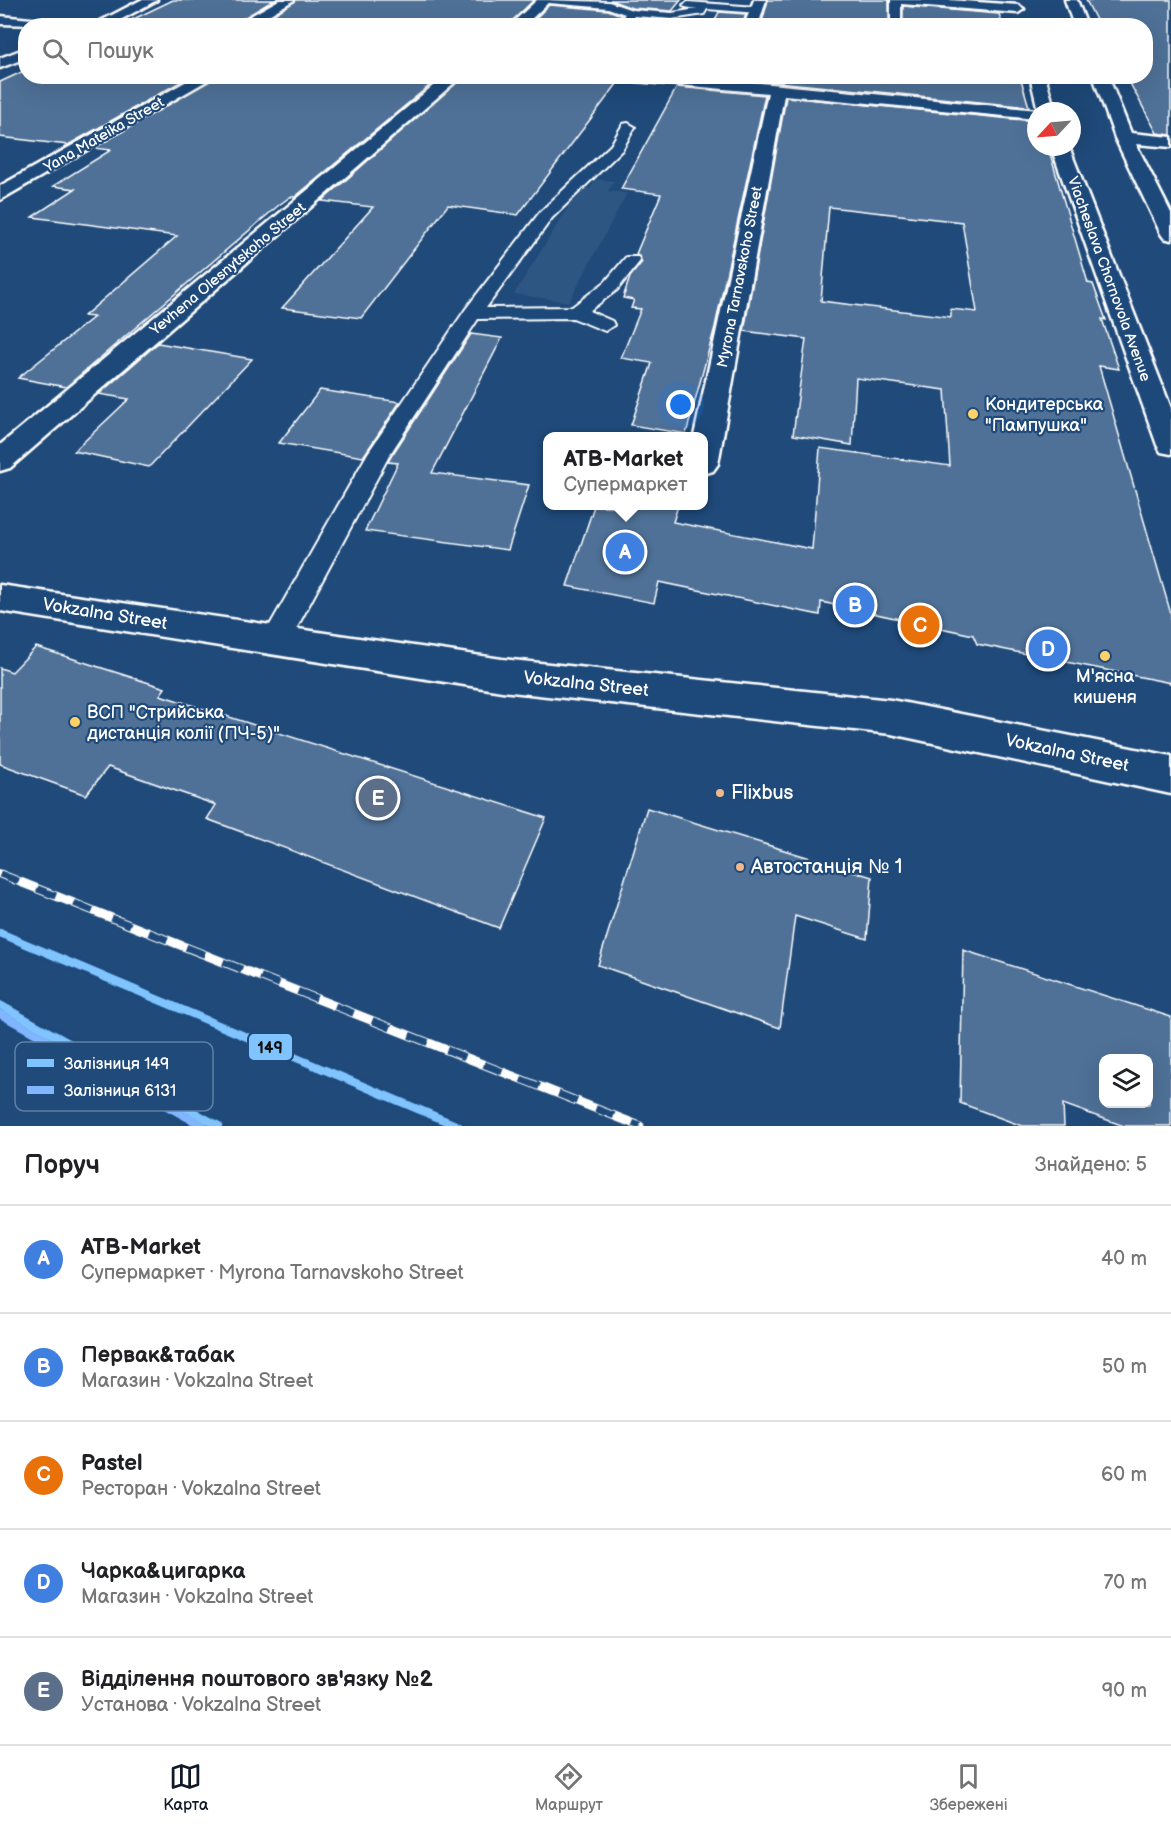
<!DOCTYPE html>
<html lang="uk">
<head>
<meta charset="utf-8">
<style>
	:root { --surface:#fff; --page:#f2f2f2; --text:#202124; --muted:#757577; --line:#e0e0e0; --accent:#111827 }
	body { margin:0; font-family:"Balsamiq Sans",sans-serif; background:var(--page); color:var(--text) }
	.controls { position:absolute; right:18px; bottom:18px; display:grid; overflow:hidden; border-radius:12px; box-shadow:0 6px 24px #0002 }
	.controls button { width:54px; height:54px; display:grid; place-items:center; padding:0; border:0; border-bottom:2px solid var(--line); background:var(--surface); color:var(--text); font:30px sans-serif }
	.compass { position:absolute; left:1027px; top:102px; width:54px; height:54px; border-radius:50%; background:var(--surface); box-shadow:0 6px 24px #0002; rotate:244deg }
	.you { position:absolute; left:681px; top:405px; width:21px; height:21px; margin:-15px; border:4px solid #fff; border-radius:50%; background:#1a73e8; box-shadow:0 0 0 9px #1a73e833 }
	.badge { display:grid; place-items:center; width:39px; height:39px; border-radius:50%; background:var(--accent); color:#fff; font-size:20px; font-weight:700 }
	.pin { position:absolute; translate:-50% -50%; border:3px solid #fff; box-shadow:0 2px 6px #0006 }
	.popup { position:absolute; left:543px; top:432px; width:165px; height:78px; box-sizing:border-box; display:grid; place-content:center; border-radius:12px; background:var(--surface); filter:drop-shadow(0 2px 4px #0005); font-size:20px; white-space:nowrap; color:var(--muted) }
	.popup b { font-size:22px; color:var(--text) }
	.popup::after { content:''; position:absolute; left:50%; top:100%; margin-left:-12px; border:12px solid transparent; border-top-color:var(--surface) }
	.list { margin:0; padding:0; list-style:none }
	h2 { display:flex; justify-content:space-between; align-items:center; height:78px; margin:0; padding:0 24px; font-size:26px }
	h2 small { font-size:20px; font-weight:400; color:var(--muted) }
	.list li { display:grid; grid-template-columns:39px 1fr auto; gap:18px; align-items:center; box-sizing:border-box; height:108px; padding:0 24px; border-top:2px solid var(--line) }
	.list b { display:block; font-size:22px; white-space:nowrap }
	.list p { margin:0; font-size:20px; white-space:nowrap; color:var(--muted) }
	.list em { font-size:20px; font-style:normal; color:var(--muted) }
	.icon { flex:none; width:33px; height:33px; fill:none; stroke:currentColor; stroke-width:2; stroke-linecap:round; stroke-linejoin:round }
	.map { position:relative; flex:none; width:1171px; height:1126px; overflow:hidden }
	.search { position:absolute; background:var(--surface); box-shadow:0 6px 24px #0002; left:18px; right:18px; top:18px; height:66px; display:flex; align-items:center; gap:15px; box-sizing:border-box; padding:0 21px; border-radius:24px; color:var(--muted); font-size:22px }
	.sheet { height:618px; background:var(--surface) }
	nav { display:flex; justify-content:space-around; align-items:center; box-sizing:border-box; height:84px; border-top:2px solid var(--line); background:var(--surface); font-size:16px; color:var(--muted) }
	nav a { display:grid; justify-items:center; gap:3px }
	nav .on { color:var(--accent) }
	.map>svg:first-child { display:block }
	.built { fill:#2e5683 }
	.building { fill:#507197; stroke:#fff; stroke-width:1.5; fill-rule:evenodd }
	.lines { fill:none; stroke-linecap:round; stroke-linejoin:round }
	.lane-casing { stroke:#fff; stroke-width:4 }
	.street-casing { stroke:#fff; stroke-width:5 }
	.secondary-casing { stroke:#fff; stroke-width:5 }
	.lane { fill:#1f4a7a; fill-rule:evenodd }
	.street { fill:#1f4a7a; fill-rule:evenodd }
	.secondary { fill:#1f4a7a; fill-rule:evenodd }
	.rail-casing { stroke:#fff; stroke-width:9 }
	.rail { stroke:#1f4a7a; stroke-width:7; stroke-dasharray:20; stroke-linecap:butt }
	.rail-1-casing { stroke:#1f4a7a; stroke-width:13 }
	.rail-2-casing { stroke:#1f4a7a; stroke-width:13 }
	.rail-1 { stroke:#80c4ff; stroke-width:8 }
	.rail-2 { stroke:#80b6ff; stroke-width:8 }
	.poi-dot { fill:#ffd166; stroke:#1f4a7a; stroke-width:2 }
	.bus-dot { fill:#f1b78d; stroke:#1f4a7a; stroke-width:2 }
	.labels { text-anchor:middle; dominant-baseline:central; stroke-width:4.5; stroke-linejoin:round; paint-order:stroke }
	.far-street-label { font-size:15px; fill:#fff; stroke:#1f4a7a }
	.poi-label { font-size:18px; fill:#fff; stroke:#1f4a7a; text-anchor:start }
	.street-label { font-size:18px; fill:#fff; stroke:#1f4a7a }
	.near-bus-label { font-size:20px; fill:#fff; stroke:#1f4a7a; text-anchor:start }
	.key { fill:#1f4a7a; stroke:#6280a2; stroke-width:1.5 }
	.key-label { font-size:16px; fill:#fff }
	.line-badge { stroke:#1f4a7a; stroke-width:2 }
	.pale-badge-label { font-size:16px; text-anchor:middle; font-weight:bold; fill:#111 }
</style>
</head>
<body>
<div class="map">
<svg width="1171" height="1126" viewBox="0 0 1171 1126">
	<rect width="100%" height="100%" fill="#1f4a7a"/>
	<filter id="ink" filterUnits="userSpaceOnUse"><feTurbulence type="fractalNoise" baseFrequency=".0167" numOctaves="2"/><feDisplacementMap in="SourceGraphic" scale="12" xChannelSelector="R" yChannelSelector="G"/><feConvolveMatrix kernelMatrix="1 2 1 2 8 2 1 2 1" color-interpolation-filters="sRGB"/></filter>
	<g filter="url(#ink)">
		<polygon class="built" points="596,179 614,181 608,191 627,193 569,302 514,294 580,188 590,189"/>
		<g class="building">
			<polygon points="173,0 274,0 231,26 119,26"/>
			<polygon points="296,0 534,0 507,26 255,26"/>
			<polygon points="610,0 681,0 672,11 632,8"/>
			<polygon points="768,0 889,0 889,26 761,26"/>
			<polygon points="1086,0 1171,0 1171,135 1157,133 1126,76 1146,76 1146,26 1099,26"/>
			<polygon points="549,5 608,10 621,15 614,26 528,26"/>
			<polygon points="903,6 999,14 1003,26 903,26"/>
			<polygon points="719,12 746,14 742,26 712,26"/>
			<polygon points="635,18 665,21 661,26 630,26"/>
			<polygon points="26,70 26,76 191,76 68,145 0,137 0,82"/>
			<polygon points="217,76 441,76 295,197 290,197 279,205 66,387 18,378 94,317 84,316 177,236 32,217 75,189 53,186 111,150 94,148"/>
			<polygon points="464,76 623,76 518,215 448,205 361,318 282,308 373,207 322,201"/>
			<polygon points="717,76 1020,76 1029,107"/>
			<polygon points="677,87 765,95 715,327 686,434 631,425 652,363 621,358 641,309 631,308 634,300 623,298 630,277 642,262 636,254 661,194 621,189"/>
			<path d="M786 97 1034 121 1036 147H1048L1088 283 1093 284 1106 320 1102 319 1119 369 1099 366 1171 614V683L977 644 973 635 821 602 820 615 659 582 654 603 567 586 594 506H678L673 522 812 549 820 448 950 466 945 390 856 378 852 445 793 435 806 339 744 331ZM829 207 962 222 977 312 951 309V317L821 301Z"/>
			<polygon points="471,334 502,338 432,473 529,485 508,550 365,531 398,463 388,462 392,455"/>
			<polygon points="158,343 252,359 149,467 74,451 129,399 99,394"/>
			<polygon points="320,390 400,402 363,457 279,443"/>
			<polygon points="36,647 165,688 160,695 546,818 499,928 207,819 216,805 108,767 86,795 0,764 0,668 12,672"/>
			<polygon points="647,808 872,877 867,939 795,916 780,1028 598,965"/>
			<path d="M963 950 1171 1017V1126H1124L1063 1104 1064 1126H1022L960 1103ZM1104 1059H1149V1104H1104Z"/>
		</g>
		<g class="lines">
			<defs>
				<g id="lane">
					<polygon points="544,0 609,2 632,10 672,13 697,9 685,7 683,5 688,2 757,7 762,10 757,13 707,9 704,14 672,19 634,16 627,26 616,26 625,14 608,8 549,3"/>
					<rect x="891" y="0" width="10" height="26"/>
					<polygon points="628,123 635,127 622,150 552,218 486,308 572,307 605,282 626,257 638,257 640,261 617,290 589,311 612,321 614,325 605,331 573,318 478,319 390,454 286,648 276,651 266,648 262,640 266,632 368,453 465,310 540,212 611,145 623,124"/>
				</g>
				<g id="street">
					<polygon points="141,0 157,0 109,26 91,26"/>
					<polygon points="279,0 294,0 250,26 233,26"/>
					<polygon points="754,0 766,0 758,26 744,26"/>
					<polygon points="895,0 950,0 1018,5 1024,9 1018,13 901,4"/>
					<polygon points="1065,0 1077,0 1087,26 1074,26"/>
					<polygon points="0,16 62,22 68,26 0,24"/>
					<polygon points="26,48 26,58 0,68 0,58"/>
					<polygon points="196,76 215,76 0,200 0,186"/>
					<polygon points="628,76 689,76 1038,110 1030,76 1045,76 1055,111 1036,111 1036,119 784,95 718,464 713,471 703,474 703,436 694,436 768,93 635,81"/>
					<polygon points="1093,76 1108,76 1131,133 1171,137 1171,147 1136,144 1171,213 1171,240 1164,238 1161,234 1115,138"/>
					<polygon points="1051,147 1069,147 1171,408 1171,454 1161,452 1157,445"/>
				</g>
				<g id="secondary">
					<polygon points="537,0 551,0 524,26 509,26"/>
					<polygon points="445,76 462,76 10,468 0,471 0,445"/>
					<polygon points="0,585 502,659 891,700 1171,756 1171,794 891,734 502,691 0,611"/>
				</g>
			</defs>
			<use href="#lane" class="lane-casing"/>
			<use href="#street" class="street-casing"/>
			<use href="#secondary" class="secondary-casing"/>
			<use href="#lane" class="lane"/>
			<use href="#street" class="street"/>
			<use href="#secondary" class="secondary"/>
			<defs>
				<polyline id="rail" points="0,874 640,1126"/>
			</defs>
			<use href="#rail" class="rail-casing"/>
			<use href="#rail" class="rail"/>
			<defs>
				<g id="rail-1">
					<polyline points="0,933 458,1126"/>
					<polyline points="0,1005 219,1126"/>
				</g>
				<polyline id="rail-2" points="0,1014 203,1126"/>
			</defs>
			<use href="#rail-1" class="rail-1-casing"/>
			<use href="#rail-2" class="rail-2-casing"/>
			<use href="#rail-1" class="rail-1"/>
			<use href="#rail-2" class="rail-2"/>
		</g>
	</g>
	<g class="poi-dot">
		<circle cx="973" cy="414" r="6"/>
		<circle cx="1105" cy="656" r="6"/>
		<circle cx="75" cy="722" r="6"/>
	</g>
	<g class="bus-dot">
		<circle cx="720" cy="793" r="5"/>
		<circle cx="740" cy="867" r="5"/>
	</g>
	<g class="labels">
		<g class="far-street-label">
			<text transform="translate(104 135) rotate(-30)">Yana Mateika Street</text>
			<text transform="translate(228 269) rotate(-40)">Yevhena Olesnytskoho Street</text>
			<text transform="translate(740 277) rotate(-79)">Myrona Tarnavskoho Street</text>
			<text transform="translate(1109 279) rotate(70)">Viacheslava Chornovola Avenue</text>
		</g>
		<g class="poi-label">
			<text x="985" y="404">Кондитерська<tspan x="985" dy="21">"Пампушка"</tspan></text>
			<text x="1105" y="676" text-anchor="middle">М'ясна<tspan x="1105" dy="21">кишеня</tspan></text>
			<text x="87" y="712">ВСП "Стрийська<tspan x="87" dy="21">дистанція колії (ПЧ-5)"</tspan></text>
		</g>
		<g class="street-label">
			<text transform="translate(105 614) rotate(9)">Vokzalna Street</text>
			<text transform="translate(586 684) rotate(6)">Vokzalna Street</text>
			<text transform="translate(1067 753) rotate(12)">Vokzalna Street</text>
		</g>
		<g class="near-bus-label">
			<text x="731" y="793">Flixbus</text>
			<text x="751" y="867">Автостанція № 1</text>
		</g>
	</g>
	<rect x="15" y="1042" width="198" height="69" rx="9" class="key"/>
	<rect x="27" y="1059" width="27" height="8" fill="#80c4ff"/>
	<rect x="27" y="1086" width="27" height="8" fill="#80b6ff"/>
	<g class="key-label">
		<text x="64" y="1069">Залізниця 149</text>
		<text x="64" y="1096">Залізниця 6131</text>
	</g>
	<rect class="line-badge" x="248" y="1033" width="45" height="28" rx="6" fill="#80c4ff"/>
	<g class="pale-badge-label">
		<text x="270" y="1053">149</text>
	</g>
</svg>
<div class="controls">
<button><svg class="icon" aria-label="layers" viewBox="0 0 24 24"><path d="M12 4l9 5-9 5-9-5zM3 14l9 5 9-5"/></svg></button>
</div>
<svg class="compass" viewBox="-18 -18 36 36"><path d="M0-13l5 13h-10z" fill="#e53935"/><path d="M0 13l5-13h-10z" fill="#757577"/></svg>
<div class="you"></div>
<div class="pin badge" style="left:625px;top:552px;background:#3f7fe0">A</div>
<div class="popup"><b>ATB-Market</b>Супермаркет</div>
<div class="pin badge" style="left:855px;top:605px;background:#3f7fe0">B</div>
<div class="pin badge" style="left:920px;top:625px;background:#e8710a">C</div>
<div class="pin badge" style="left:1048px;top:649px;background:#3f7fe0">D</div>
<div class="pin badge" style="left:378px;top:798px;background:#5c6f8a">E</div>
<div class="search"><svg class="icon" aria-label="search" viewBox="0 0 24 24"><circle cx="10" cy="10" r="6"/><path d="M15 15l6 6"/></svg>Пошук</div>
</div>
<section class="sheet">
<h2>Поруч<small>Знайдено: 5</small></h2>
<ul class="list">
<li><span class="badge" style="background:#3f7fe0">A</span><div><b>ATB-Market</b><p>Супермаркет · Myrona Tarnavskoho Street</p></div><em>40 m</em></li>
<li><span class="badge" style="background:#3f7fe0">B</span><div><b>Первак&amp;табак</b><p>Магазин · Vokzalna Street</p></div><em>50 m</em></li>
<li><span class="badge" style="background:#e8710a">C</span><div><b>Pastel</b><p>Ресторан · Vokzalna Street</p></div><em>60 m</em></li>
<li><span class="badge" style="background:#3f7fe0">D</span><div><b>Чарка&amp;цигарка</b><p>Магазин · Vokzalna Street</p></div><em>70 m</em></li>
<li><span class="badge" style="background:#5c6f8a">E</span><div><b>Відділення поштового зв'язку №2</b><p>Установа · Vokzalna Street</p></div><em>90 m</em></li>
</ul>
</section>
<nav>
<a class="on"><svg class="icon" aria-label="map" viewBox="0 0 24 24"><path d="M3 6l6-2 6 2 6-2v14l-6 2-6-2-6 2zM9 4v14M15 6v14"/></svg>Карта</a>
<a><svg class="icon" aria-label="directions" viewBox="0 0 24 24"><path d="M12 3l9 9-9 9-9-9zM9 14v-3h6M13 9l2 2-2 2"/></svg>Маршрут</a>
<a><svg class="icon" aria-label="saved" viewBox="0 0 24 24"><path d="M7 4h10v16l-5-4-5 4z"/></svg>Збережені</a>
</nav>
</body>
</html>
